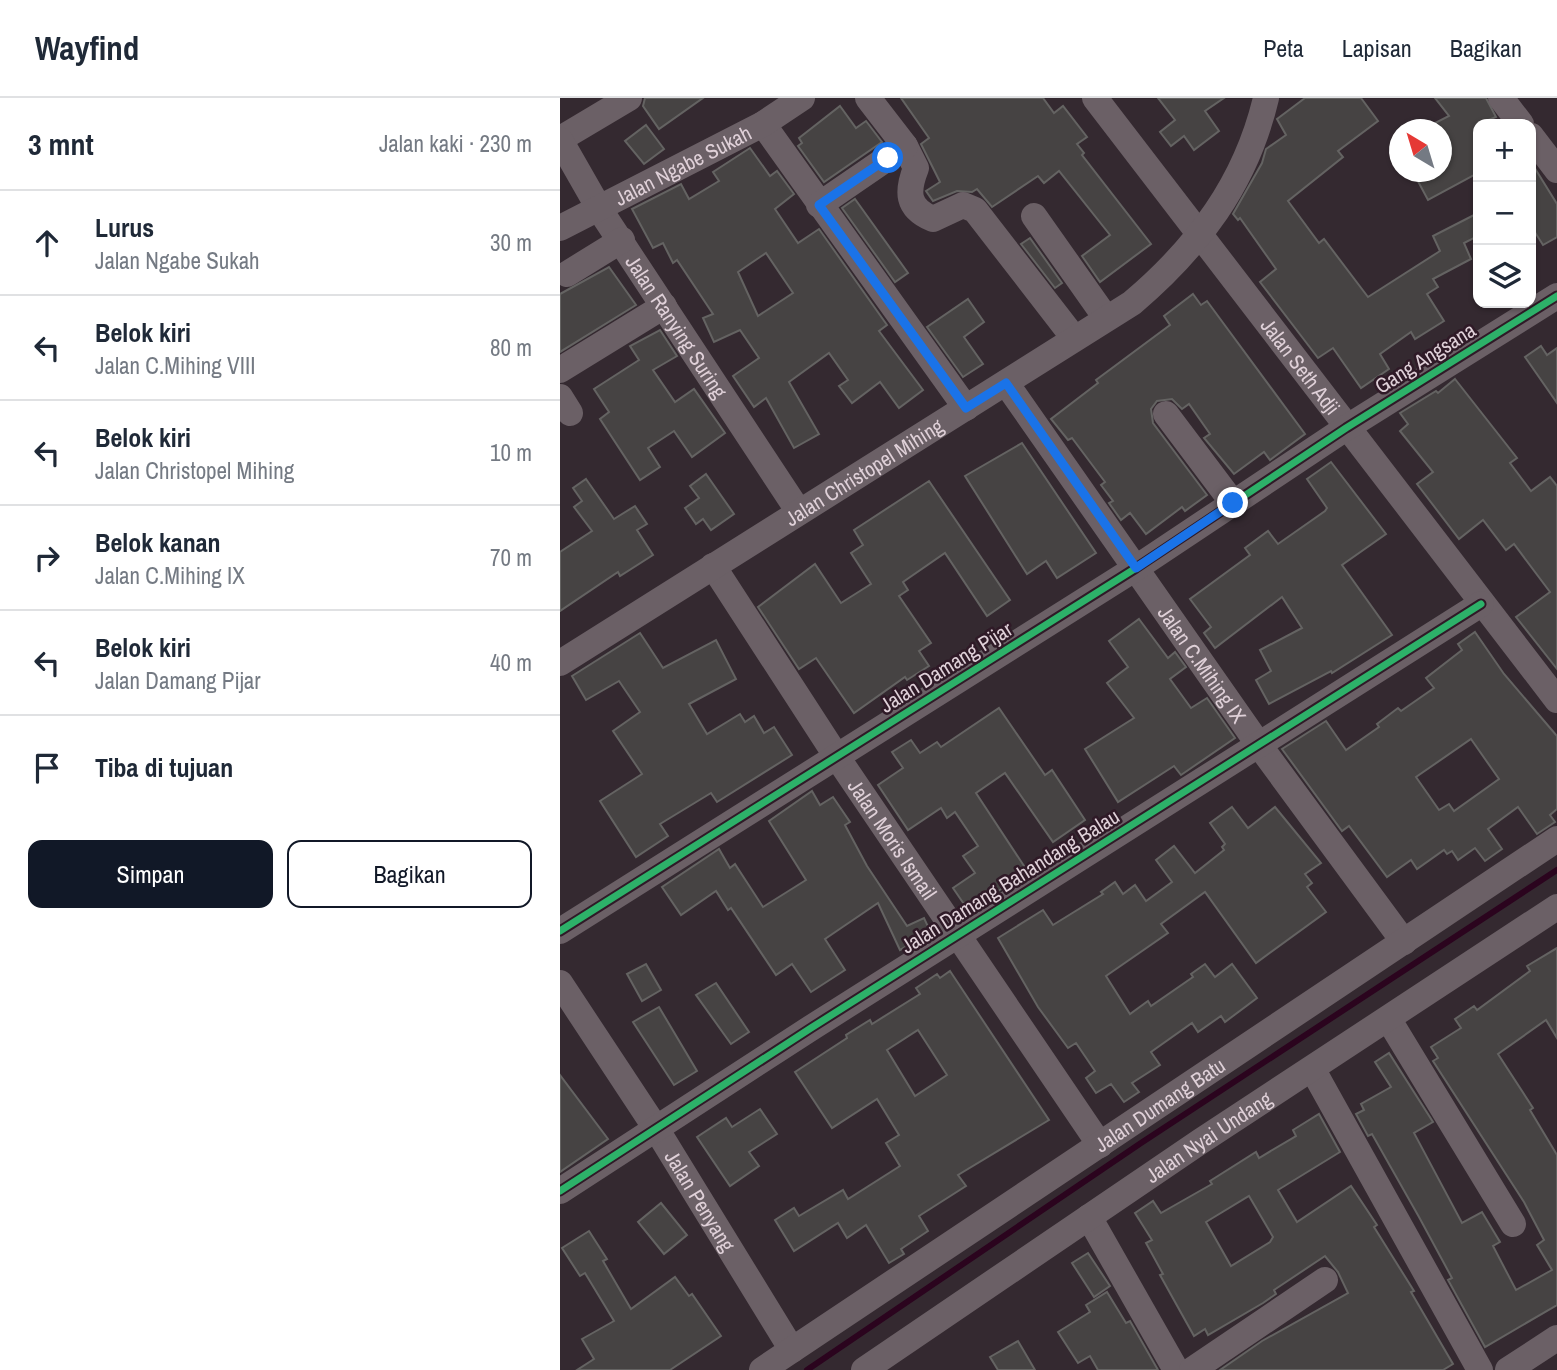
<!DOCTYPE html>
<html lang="id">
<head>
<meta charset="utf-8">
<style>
	:root { --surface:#fff; --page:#f2f2f3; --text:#1f2937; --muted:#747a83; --line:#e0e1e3; --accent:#111827 }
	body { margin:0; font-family:"Archivo Narrow",sans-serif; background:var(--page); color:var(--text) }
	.controls { position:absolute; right:21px; top:21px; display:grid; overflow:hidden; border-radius:14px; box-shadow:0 2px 5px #0004 }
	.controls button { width:63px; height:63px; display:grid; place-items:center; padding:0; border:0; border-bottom:2px solid var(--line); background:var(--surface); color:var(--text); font:35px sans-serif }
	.compass { position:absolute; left:829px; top:21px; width:63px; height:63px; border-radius:50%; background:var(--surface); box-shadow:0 2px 5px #0004; rotate:322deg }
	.stop { position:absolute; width:21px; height:21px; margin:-16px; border:5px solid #1a73e8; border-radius:50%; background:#fff }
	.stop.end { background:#1a73e8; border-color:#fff; box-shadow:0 2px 7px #0008 }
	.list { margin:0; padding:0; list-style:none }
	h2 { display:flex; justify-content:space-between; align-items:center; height:91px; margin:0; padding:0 28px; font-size:30px }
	h2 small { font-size:23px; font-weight:400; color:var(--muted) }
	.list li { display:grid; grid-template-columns:46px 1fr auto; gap:21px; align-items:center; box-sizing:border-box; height:105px; padding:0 28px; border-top:2px solid var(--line) }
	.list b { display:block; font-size:26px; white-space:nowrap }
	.list p { margin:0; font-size:23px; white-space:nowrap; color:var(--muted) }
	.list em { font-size:23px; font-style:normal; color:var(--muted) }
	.actions { display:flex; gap:14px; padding:21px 28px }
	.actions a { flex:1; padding:16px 0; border:2px solid var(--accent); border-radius:14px; text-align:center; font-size:24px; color:var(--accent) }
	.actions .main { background:var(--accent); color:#fff }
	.icon { flex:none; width:38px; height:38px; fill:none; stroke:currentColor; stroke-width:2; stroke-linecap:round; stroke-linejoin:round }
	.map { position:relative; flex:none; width:997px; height:1272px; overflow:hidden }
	header { display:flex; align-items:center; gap:42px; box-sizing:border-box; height:98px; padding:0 35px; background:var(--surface); border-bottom:2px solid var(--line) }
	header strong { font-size:33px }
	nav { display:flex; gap:38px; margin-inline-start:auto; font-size:24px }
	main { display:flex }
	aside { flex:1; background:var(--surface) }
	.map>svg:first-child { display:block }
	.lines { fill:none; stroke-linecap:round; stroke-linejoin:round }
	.stream { stroke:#2b041e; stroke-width:6 }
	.building { fill:#464343; stroke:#646362; stroke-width:2; fill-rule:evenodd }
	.minor { stroke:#6b6066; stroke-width:26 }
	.cycleway-casing { stroke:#2f1a27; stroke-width:11 }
	.cycleway { stroke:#2db169; stroke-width:7 }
	.route { stroke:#1a73e8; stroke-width:9 }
	.labels { text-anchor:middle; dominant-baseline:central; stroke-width:5; stroke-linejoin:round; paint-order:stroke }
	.street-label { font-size:21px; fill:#dfd0d8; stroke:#2f1a27 }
</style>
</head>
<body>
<header>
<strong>Wayfind</strong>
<nav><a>Peta</a><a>Lapisan</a><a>Bagikan</a></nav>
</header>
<main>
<aside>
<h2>3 mnt<small>Jalan kaki · 230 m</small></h2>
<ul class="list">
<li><svg class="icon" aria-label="ahead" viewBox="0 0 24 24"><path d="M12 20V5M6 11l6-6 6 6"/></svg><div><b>Lurus</b><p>Jalan Ngabe Sukah</p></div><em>30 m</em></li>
<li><svg class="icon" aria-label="left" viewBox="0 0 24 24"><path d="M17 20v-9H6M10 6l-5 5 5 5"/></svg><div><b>Belok kiri</b><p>Jalan C.Mihing VIII</p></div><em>80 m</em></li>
<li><svg class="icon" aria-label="left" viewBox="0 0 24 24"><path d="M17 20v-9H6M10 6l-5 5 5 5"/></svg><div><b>Belok kiri</b><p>Jalan Christopel Mihing</p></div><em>10 m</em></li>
<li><svg class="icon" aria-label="right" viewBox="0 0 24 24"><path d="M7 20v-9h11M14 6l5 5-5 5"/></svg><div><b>Belok kanan</b><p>Jalan C.Mihing IX</p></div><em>70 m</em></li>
<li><svg class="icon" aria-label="left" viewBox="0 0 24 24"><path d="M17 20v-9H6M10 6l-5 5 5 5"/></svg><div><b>Belok kiri</b><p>Jalan Damang Pijar</p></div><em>40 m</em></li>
<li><svg class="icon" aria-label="arrive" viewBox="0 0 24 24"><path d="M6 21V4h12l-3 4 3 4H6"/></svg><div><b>Tiba di tujuan</b></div></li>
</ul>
<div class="actions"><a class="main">Simpan</a><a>Bagikan</a></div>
</aside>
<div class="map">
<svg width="997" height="1272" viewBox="0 0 997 1272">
	<rect width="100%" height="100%" fill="#342930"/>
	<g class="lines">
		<polyline class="stream" points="247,1272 581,1045 997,772"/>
	</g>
	<g class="building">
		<polygon points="85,0 143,0 99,31 83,8"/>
		<polygon points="341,0 483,0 494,15 503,8 527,39 517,46 524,55 522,57 591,146 540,184 522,158 550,137 499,73 484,85 478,78 432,109 417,91 412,94 397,93 373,103 366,93 380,84 361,46 369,40"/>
		<polygon points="598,0 664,0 645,13 659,33 634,52 624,38 611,48 600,34 615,22"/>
		<polygon points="745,0 801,0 818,23 778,53 783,59 728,103 759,145 764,141 808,199 880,153 873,138 918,115 918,138 904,145 911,161 873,181 878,189 867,196 884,223 855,241 851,234 820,256 829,271 801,290 773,250 758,260 700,184 716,171 680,120 678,122 673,116 702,65 706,51 726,37 717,21"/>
		<polygon points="875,0 926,0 936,19 918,26 918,75 868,102 853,74 881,74 881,32 875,25 889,18"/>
		<polygon points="280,8 296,30 306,23 322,44 264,84 238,48 242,45 239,40"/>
		<polygon points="86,27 104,51 84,66 65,43"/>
		<path d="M190 50 210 78 217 73 234 96 215 111 238 145 259 131 327 227 319 233 363 292 339 310 320 284 292 305 279 288 288 282 269 255 229 284 259 336 234 350 206 300 194 309 173 278 199 260 180 232 154 244 143 220 153 216 117 162 113 165 103 145 93 150 72 111 121 86 129 101 159 83 153 74ZM206 155 233 195 198 218 178 174Z"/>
		<polygon points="971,64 997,106 997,139 983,147 971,128"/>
		<polygon points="295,101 348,175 335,184 282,110"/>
		<polygon points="470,140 502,185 495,190 461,146"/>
		<polygon points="49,169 76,207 0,254 0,196"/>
		<polygon points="633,196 641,207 647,203 745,336 710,362 704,354 674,376 644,340 650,336 629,306 622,311 612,301 597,303 591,311 593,325 647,397 625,413 622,409 586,436 570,415 561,422 549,405 553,403 541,387 545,384 512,340 508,342 491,321 538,285 536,282 610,227 604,218"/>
		<polygon points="408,201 424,224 404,239 423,266 403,279 367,229"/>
		<polygon points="100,232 117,258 93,272 115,304 134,291 165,335 132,359 114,333 88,350 100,369 80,382 40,321 49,314 34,291 79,262 70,248"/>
		<polygon points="981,248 987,257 997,250 997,305 965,259"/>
		<polygon points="895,281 957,360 950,365 971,393 990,379 997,388 997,571 956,519 990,494 954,446 946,452 923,422 899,441 857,386 873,374 840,333 848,326 840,315 876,293 878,295"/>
		<polygon points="462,345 536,455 497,480 486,463 467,476 405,378"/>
		<polygon points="771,364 826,436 782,467 832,537 772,575 771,573 709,606 696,582 711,573 700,552 742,530 722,499 655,550 644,535 651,529 630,501 690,457 685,450 708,433 718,446 765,413 767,410 747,381"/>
		<polygon points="146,376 174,416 151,432 143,421 136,426 125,410 139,400 130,388"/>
		<polygon points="26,381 54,421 75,408 87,426 77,432 93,457 60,478 58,474 0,513 0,454 32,433 14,409 22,403 13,390"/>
		<polygon points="369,383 450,502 427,518 385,455 343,484 348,492 339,498 371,545 359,553 369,568 347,582 345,579 294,615 256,560 239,571 198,509 255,466 281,505 311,486 291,455 303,447 294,432"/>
		<polygon points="579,521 608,560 615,554 626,569 610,581 631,610 647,600 675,640 621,677 614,668 558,704 525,651 574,620 547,585 568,569 549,543"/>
		<path d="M915 534 944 576 997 638V711L990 717 995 724 977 736 958 709 928 731 942 751 925 763 915 750 898 762 892 753 887 756 884 752 857 771 851 762 827 779 789 728 782 733 722 651 766 623 786 652 819 629 817 626 838 610 841 613 874 590 866 580 902 552 898 546ZM911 641 939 681 894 713 889 706 879 712 856 679Z"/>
		<polygon points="80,535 103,570 156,542 176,581 129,606 147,636 180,616 185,624 194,618 204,635 214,629 232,657 157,704 151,695 100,726 108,738 76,759 40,703 82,676 53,633 80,614 59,583 26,602 12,578"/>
		<polygon points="439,610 485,677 492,672 525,722 493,744 445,675 416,695 468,774 408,812 393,790 415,775 403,758 418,748 395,714 387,720 381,710 348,732 318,687 343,670 332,654 351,642 360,655 377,644 381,649"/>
		<polygon points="252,693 260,707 273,699 290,724 285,727 307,768 347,828 364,820 371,835 340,852 318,805 265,841 285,872 251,894 232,866 216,877 171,810 168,812 156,793 121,817 102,789 159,751 170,770 175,766 203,809 246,782 209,723"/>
		<polygon points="672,709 688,730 715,709 761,765 745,776 752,785 747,789 766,814 696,865 645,794 601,826 608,835 546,878 570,916 588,903 591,908 633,879 631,876 645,866 655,879 672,866 697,900 665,924 661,918 638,934 632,925 591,954 600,967 572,985 579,994 564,1004 551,986 536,995 526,980 535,973 516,945 508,950 478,909 438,840 483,812 493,827 543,796 541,794 555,784 563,796 575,787 586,803 612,784 596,762 614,748 635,775 664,752 662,749 665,746 650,725"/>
		<polygon points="997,850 997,940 986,922 938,956 973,1010 970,1012 997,1057 997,1207 925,1249 888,1182 892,1180 859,1119 812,1036 808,1038 796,1016 804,1012 801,1006 831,989 815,964 829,955 873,1024 854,1035 902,1125 922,1114 940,1144 933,1148 956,1192 992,1172 977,1147 984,1142 964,1104 873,963 878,960 871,949 901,930 895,921 914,908 917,912 970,873 967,868"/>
		<polygon points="86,866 101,892 82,903 67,876"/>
		<path d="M390 873 489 1022 398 1077 406 1088 359 1118 368 1133 341 1151 344 1156 329 1165 306 1127 287 1140 278 1125 234 1153 215 1122 234 1110 239 1118 283 1092 288 1101 340 1068 326 1045 339 1037 317 1001 272 1030 235 974 287 940 286 937 310 922 312 926 360 896 356 890 377 876 380 880ZM358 932 387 977 355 998 327 952Z"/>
		<polygon points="156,885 189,934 171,946 136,897"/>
		<polygon points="99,909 137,973 114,987 73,924"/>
		<polygon points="0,977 48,1041 0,1074"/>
		<polygon points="200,1011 217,1036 189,1054 199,1068 170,1088 137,1039 166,1020 172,1029"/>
		<path d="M759 1016 780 1054 718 1092 737 1124 791 1088 817 1127 814 1129 854 1193 851 1194 893 1266 883 1272H660L702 1243 788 1195 778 1174 765 1158 714 1192 716 1196 703 1205 648 1237 645 1231 634 1238 600 1177 603 1176 586 1145 592 1142 575 1115 593 1103 601 1115 652 1086 650 1083 696 1054 699 1060 736 1038 733 1032ZM689 1098 713 1139 710 1144 671 1168 646 1124Z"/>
		<polygon points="101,1105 127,1137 104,1156 78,1124"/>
		<polygon points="29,1133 47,1161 43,1163 71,1211 115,1179 129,1198 132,1196 161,1238 110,1272 17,1272 34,1261 22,1241 54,1223 25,1175 20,1178 2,1150"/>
		<polygon points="528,1155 550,1188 534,1199 512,1165"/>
		<polygon points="547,1194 566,1225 570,1223 598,1272 538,1272 530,1258 518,1265 498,1234 530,1214 526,1207"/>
		<polygon points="458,1243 475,1272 438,1272 430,1259"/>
	</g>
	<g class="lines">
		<g class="minor">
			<path id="s1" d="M535 0 997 602"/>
			<polyline points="941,0 961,26"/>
			<polyline points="203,26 406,310"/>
			<polyline points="971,38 997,72"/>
			<polyline points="0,41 69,0"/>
			<path id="s2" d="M0 42 40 112 239 414"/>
			<path d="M345 48 356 70C347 93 346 110 373 121L403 107 415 112 514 240"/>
			<polyline points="259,107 345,48 308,0"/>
			<polyline points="474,118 546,220"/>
			<path id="s3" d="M0 130 203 26 242 0"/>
			<polyline points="7,176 62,142"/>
			<polyline points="0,272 104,208"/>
			<path id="s4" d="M446 285 699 647 844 844"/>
			<polyline points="0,299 10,315"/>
			<polyline points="606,316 673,405"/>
			<path id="s5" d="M153 468 277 659 540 1047"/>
			<path id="s6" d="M0 565 572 205C638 149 686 85 706 0"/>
			<polyline points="0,833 576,470 786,330 997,198"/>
			<path id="s7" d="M0 885 97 1032 232 1252"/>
			<polyline points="829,922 953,1126"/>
			<polyline points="753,972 920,1272"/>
			<polyline points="0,1093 251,930 921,506"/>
			<polyline points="529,1119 616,1272"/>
			<path id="s8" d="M202 1272 997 741"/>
			<path id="s9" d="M304 1272 641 1043 997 809"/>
			<polyline points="632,1272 765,1182"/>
			<polyline points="948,1272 997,1240"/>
		</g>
		<defs>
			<g id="cycleway">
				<polyline points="0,833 576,470 786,330 997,198"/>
				<polyline points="0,1093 251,930 921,506"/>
			</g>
		</defs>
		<use href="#cycleway" class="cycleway-casing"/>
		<use href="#cycleway" class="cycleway"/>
	</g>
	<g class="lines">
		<polyline class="route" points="328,60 259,107 406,310 446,285 576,470 673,405"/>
	</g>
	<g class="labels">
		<g class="street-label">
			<text stroke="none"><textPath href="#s3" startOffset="138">Jalan Ngabe Sukah</textPath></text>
			<text stroke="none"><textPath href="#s2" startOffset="220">Jalan Ranying Suring</textPath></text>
			<text transform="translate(865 260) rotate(-32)">Gang Angsana</text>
			<text stroke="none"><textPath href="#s1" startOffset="338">Jalan Seth Adji</textPath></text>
			<text stroke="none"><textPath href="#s6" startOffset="359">Jalan Christopel Mihing</textPath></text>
			<text stroke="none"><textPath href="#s4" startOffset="343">Jalan C.Mihing IX</textPath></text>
			<text transform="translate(386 569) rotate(-32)">Jalan Damang Pijar</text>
			<text stroke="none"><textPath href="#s5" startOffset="327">Jalan Moris Ismail</textPath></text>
			<text transform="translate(450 783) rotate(-32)">Jalan Damang Bahandang Balau</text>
			<text stroke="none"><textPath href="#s8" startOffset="478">Jalan Dumang Batu</textPath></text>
			<text stroke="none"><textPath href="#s9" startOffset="416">Jalan Nyai Undang</textPath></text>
			<text stroke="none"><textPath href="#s7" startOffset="259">Jalan Penyang</textPath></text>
		</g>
	</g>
</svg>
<div class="controls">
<button>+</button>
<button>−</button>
<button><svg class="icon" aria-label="layers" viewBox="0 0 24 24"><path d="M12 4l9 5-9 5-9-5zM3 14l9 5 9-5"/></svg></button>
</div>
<svg class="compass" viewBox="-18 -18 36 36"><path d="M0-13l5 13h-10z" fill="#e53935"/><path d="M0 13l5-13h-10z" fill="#747a83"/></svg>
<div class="stop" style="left:328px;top:60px"></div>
<div class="stop end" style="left:673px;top:405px"></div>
</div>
</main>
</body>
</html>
